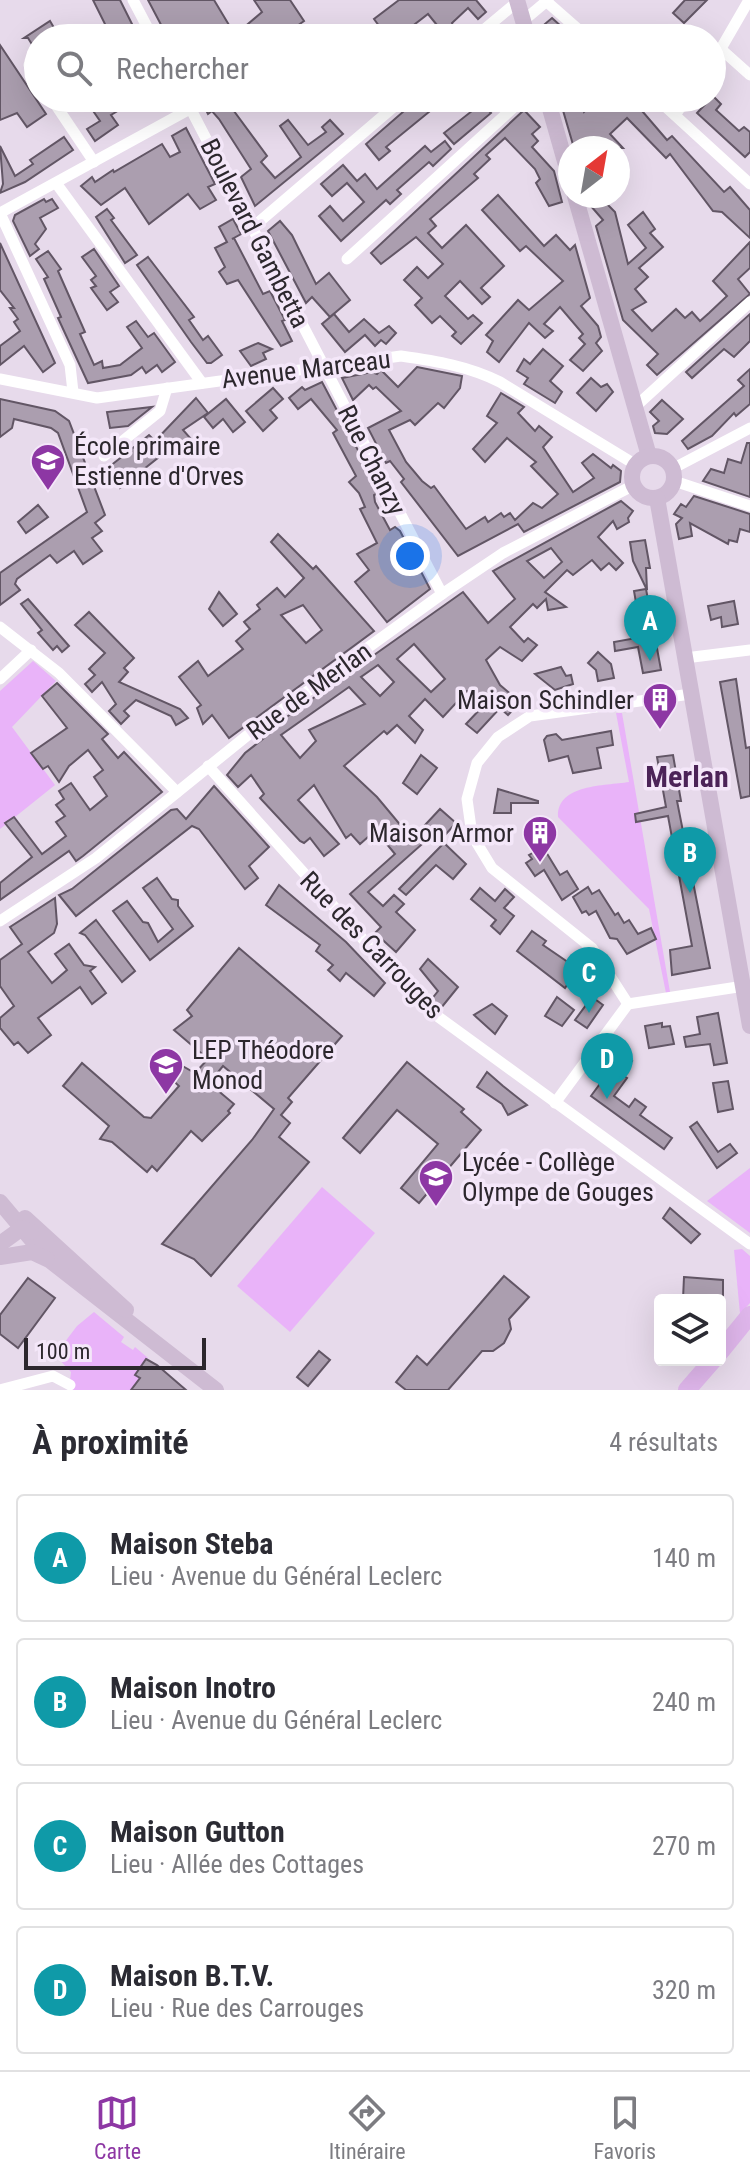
<!DOCTYPE html>
<html lang="fr">
<head>
<meta charset="utf-8">
<style>
	:root { --surface:#fff; --page:#f7f7f7; --text:#2b2b33; --muted:#7c7c81; --line:#e1e1e2; --accent:#8d37a4 }
	body { margin:0; font-family:"Roboto Condensed",sans-serif; background:var(--page); color:var(--text) }
	.controls { position:absolute; right:24px; bottom:24px; display:grid; overflow:hidden; border-radius:8px; box-shadow:0 8px 32px #0002 }
	.controls button { width:72px; height:72px; display:grid; place-items:center; padding:0; border:0; border-bottom:2px solid var(--line); background:var(--surface); color:var(--text); font:40px sans-serif }
	.compass { position:absolute; left:558px; top:136px; width:72px; height:72px; border-radius:50%; background:var(--surface); box-shadow:0 8px 32px #0002; rotate:31deg }
	.scale { position:absolute; left:24px; bottom:20px; width:182px; box-sizing:border-box; padding-left:8px; border:4px solid #2c272d; border-top:0; font-size:22px; line-height:28px; white-space:nowrap; color:#2c272d; -webkit-text-stroke:6px #f4e7f9; paint-order:stroke }
	.you { position:absolute; left:410px; top:556px; width:28px; height:28px; margin:-20px; border:6px solid #fff; border-radius:50%; background:#1a73e8; box-shadow:0 0 0 12px #1a73e833 }
	.badge { display:grid; place-items:center; width:52px; height:52px; border-radius:50%; background:var(--accent); color:#fff; font-size:26px; font-weight:700 }
	.pin { position:absolute; translate:-50% -66px; filter:drop-shadow(0 2px 4px #0008) }
	.pin::after { content:''; position:absolute; top:42px; width:28px; height:24px; background:inherit; clip-path:polygon(0 0,100% 0,50% 100%) }
	.list { margin:0; padding:0; list-style:none }
	h2 { display:flex; justify-content:space-between; align-items:center; height:104px; margin:0; padding:0 32px; font-size:34px }
	h2 small { font-size:26px; font-weight:400; color:var(--muted) }
	.list li { display:grid; grid-template-columns:52px 1fr auto; gap:24px; align-items:center; box-sizing:border-box; height:128px; margin:0 16px 16px; padding:0 16px; border:2px solid var(--line); border-radius:8px }
	.list b { display:block; font-size:30px; white-space:nowrap }
	.list p { margin:0; font-size:26px; white-space:nowrap; color:var(--muted) }
	.list em { font-size:26px; font-style:normal; color:var(--muted) }
	.icon { flex:none; width:44px; height:44px; fill:none; stroke:currentColor; stroke-width:2; stroke-linecap:round; stroke-linejoin:round }
	.map { position:relative; flex:none; width:750px; height:1390px; overflow:hidden }
	.search { position:absolute; background:var(--surface); box-shadow:0 8px 32px #0002; left:24px; right:24px; top:24px; height:88px; display:flex; align-items:center; gap:20px; box-sizing:border-box; padding:0 28px; border-radius:44px; color:var(--muted); font-size:30px }
	.sheet { height:680px; background:var(--surface) }
	nav { display:flex; justify-content:space-around; align-items:center; box-sizing:border-box; height:112px; border-top:2px solid var(--line); background:var(--surface); font-size:22px; color:var(--muted) }
	nav a { display:grid; justify-items:center; gap:4px }
	nav .on { color:var(--accent) }
	.map>svg:first-child { display:block }
	.green { fill:#e9b3f9 }
	.building { fill:#ab9eaf; stroke:#625665; stroke-width:2; fill-rule:evenodd }
	.lines { fill:none; stroke-linecap:round; stroke-linejoin:round }
	.street { stroke:#fff; stroke-width:11 }
	.secondary { stroke:#cebbd3; stroke-width:16 }
	.primary { stroke:#dfb6eb; stroke-width:18 }
	.labels { text-anchor:middle; dominant-baseline:central; stroke-width:7; stroke-linejoin:round; paint-order:stroke }
	.street-label { font-size:26px; fill:#2c272d; stroke:#f4e7f9 }
	.poi-label { font-size:26px; fill:#2c272d; stroke:#f4e7f9; text-anchor:start }
	.quarter-label { font-size:30px; font-weight:bold; fill:#4c2358; stroke:#f4e7f9 }
</style>
</head>
<body>
<div class="map">
<svg width="750" height="1390" viewBox="0 0 750 1390">
	<rect width="100%" height="100%" fill="#e7daeb"/>
	<g class="green">
		<polygon points="33,661 56,681 12,727 55,785 0,829 0,691"/>
		<path d="M616 713H622L670 992 666 993 649 909 558 817C557 784 604 786 629 782Z"/>
		<polygon points="750,1168 750,1233 707,1201"/>
		<polygon points="322,1187 375,1233 290,1332 237,1286"/>
		<polygon points="742,1249 750,1256 750,1303 740,1314 734,1250"/>
		<polygon points="94,1312 124,1337 121,1342 133,1350 135,1347 148,1358 135,1374 140,1378 131,1390 69,1390 71,1372 55,1355 77,1326"/>
	</g>
	<g class="building">
		<polygon points="93,0 120,0 139,38 83,38 106,26"/>
		<polygon points="148,0 214,0 235,35 262,12 254,0 290,0 304,21 280,38 278,34 272,38 168,38"/>
		<polygon points="399,0 476,0 486,12 478,19 468,8 452,23 456,33 450,38 432,38 441,30 428,14 397,38 372,38 382,30 374,19"/>
		<polygon points="685,0 707,0 684,23 673,13"/>
		<polygon points="552,18 574,38 542,38 539,29"/>
		<polygon points="50,21 60,38 38,38 38,54 28,38 24,38"/>
		<polygon points="0,45 46,114 27,127 17,113 0,120"/>
		<polygon points="713,96 721,104 716,110 739,131 744,127 750,132 750,152 745,157 697,113"/>
		<polygon points="93,98 139,98 111,115 118,125 95,141 87,129 100,121 87,102"/>
		<polygon points="200,98 244,98 231,107 267,156 261,162 275,178 301,157 280,126 288,120 308,145 326,132 322,127 330,120 343,134 255,206 241,177 251,169 219,119 212,111 208,114"/>
		<polygon points="419,98 446,98 386,147 390,151 379,160 366,144"/>
		<polygon points="571,98 580,98 584,112 599,98 631,98 667,140 672,136 724,192 730,187 750,210 750,238 722,212 713,211 670,154 666,158 627,118 610,134 623,148 574,148 562,107"/>
		<polygon points="482,103 491,113 454,144 444,133"/>
		<polygon points="524,110 540,127 532,134 538,141 532,147 554,171 562,202 549,206 536,183 540,179 535,169 505,138 486,155 490,159 474,174 478,178 430,219 436,226 428,233 442,248 466,225 504,266 481,288 490,297 482,304 460,281 445,296 468,319 473,315 482,323 461,344 452,336 456,332 440,316 432,323 415,305 422,298 404,280 417,267 428,278 443,264 416,237 381,264 371,253"/>
		<polygon points="186,128 215,184 208,187 216,200 200,209 188,194 149,224 125,188 101,205 81,186 92,177 95,182 113,170 114,172 162,144 170,157 180,152 172,136"/>
		<polygon points="64,137 73,150 25,182 0,193 3,184 0,146 15,176 33,164 30,160"/>
		<polygon points="445,141 451,149 433,166 429,162 397,190 401,194 390,204 386,200 341,241 319,216 330,206 343,221 364,202 347,183 332,196 321,184 343,165 357,181 365,174 377,189 425,146 431,152"/>
		<polygon points="498,195 544,246 556,235 570,250 575,245 590,298 581,306 598,326 601,337 596,343 602,351 583,371 570,360 585,344 579,338 583,334 560,307 544,324 553,331 545,338 529,323 499,362 487,352 493,341 486,335 518,300 529,310 563,281 526,246 520,251 482,210"/>
		<polygon points="599,196 615,212 628,264 646,248 628,225 643,212 655,229 650,233 663,247 639,268 648,277 635,289 646,302 632,310 652,331 676,309 685,318 692,312 700,321 709,313 727,296 713,281 750,242 750,268 738,279 750,294 657,375 647,365 658,354 623,320 596,226 603,220 590,205"/>
		<polygon points="44,199 46,202 52,199 58,208 40,218 46,229 35,244 39,249 30,256 13,221 15,215"/>
		<polygon points="107,209 114,218 111,220 137,255 125,263 96,217"/>
		<polygon points="233,219 241,234 232,239 234,238 263,294 270,291 285,320 282,321 292,341 281,346 238,280 227,284 219,272 225,267 215,248 227,242 219,227"/>
		<polygon points="280,221 292,235 316,284 329,273 350,300 330,317 312,297 306,303 268,231"/>
		<polygon points="0,243 55,363 43,372 24,346 0,365 0,346 20,331 14,322 18,319 10,308 14,308 0,290"/>
		<polygon points="94,249 119,286 110,292 118,302 107,310 91,288 96,286 91,280 96,276 82,257"/>
		<polygon points="48,251 61,269 58,271 85,332 80,334 94,365 102,361 103,368 120,365 142,348 127,327 136,321 148,337 154,333 175,362 162,372 157,365 146,373 142,367 131,375 88,383 58,318 61,317 44,279 48,277 36,259"/>
		<polygon points="148,257 194,317 189,320 203,340 208,336 222,355 211,363 207,363 191,342 137,265"/>
		<polygon points="334,314 349,332 364,319 379,333 389,326 396,333 386,344 381,340 375,346 365,335 345,352 322,324"/>
		<polygon points="750,314 750,341 734,357 724,349 692,378 686,372"/>
		<polygon points="258,343 272,349 263,353 266,359 251,366 240,351"/>
		<polygon points="543,349 563,366 550,381 562,392 555,403 524,384 528,378 517,371 524,359 530,364"/>
		<polygon points="417,367 462,376 460,388 444,408 438,403 415,425 410,420 389,430 406,462 422,481 431,488 434,486 466,529 485,517 488,522 501,513 504,517 510,513 515,520 533,503 542,508 558,494 531,466 536,462 507,438 485,462 473,449 497,423 487,416 501,393 524,407 518,413 535,431 539,426 552,437 543,447 573,492 594,478 582,463 593,454 611,468 613,465 621,471 620,482 524,532 518,524 458,556 401,482 404,479 390,461 386,463 368,428 401,411 376,387 373,389 369,385 353,400 342,378 372,372 377,374 381,370 398,387"/>
		<polygon points="750,369 750,404 736,416 734,413 712,436 688,449 682,441 744,386 738,380"/>
		<polygon points="591,378 601,387 607,384 613,392 596,411 577,393"/>
		<polygon points="322,382 380,492 374,495 375,502 390,530 395,527 400,531 430,589 387,622 355,582 369,570 357,554 377,543 360,509 365,507 359,493 349,482 356,476 333,433 337,430 311,399 298,409 289,398 302,387 305,390"/>
		<polygon points="273,388 283,399 270,410 277,418 263,431 246,411"/>
		<polygon points="196,398 208,413 183,430 198,447 191,454 183,445 172,455 168,450 120,488 109,467 149,435 155,441"/>
		<polygon points="0,399 55,411 69,421 105,515 95,523 102,531 92,538 102,551 83,564 74,551 57,563 50,555 17,579 15,584 20,590 0,605 0,573 87,512 58,433 51,428 14,419 12,428 0,437"/>
		<polygon points="226,399 245,422 233,432 223,419 213,428 204,417"/>
		<polygon points="662,400 683,419 667,434 655,433 653,426 659,421 650,412"/>
		<polygon points="152,407 128,426 110,428 107,412"/>
		<polygon points="747,443 750,443 750,497 703,481 711,469 724,473 728,459 741,463"/>
		<polygon points="694,496 750,514 750,532 740,529 737,542 729,540 728,544 690,523 692,536 679,539 676,524 682,518 674,514 681,504 686,507"/>
		<path d="M621 501 633 511 628 518 629 522 617 529 613 521 598 537 623 563 616 570 609 563 601 570 592 560 573 575 567 570 545 592 566 607 548 610 546 599 537 608 533 604 510 627 524 642 528 638 537 645 522 661 500 647 486 660 500 685 520 702 508 715 500 708 477 733 466 724 484 705 467 691 443 717 425 699 409 716 423 730 415 743 397 725 387 734 384 731 344 766 377 797 412 839 440 809 456 823 445 835 439 829 368 892 383 906 394 895 404 904 396 912 415 930 396 952 375 933 381 927 350 894 395 854 381 837 373 844 368 837 360 844 351 834 346 838 314 785 298 800 339 844 324 856 310 838 304 843 300 841 260 798 264 794 251 775 238 787 227 775 245 753 273 731 271 728 463 592 488 623 515 599 493 571ZM551 548 562 562 544 578 527 561ZM414 644 445 679 431 692 397 659ZM378 665 394 682 380 696 361 677ZM349 687 365 704 309 730 316 741 300 758 281 735Z"/>
		<polygon points="38,505 48,517 26,533 18,522"/>
		<path d="M278 534 313 569 316 566 374 631 229 738 212 715 203 724 197 708 201 705 179 677 198 661 208 676 243 649 236 641 250 629 244 622 260 609 257 605 277 588 285 597 304 578 271 542ZM303 605 322 630 306 643 281 615Z"/>
		<polygon points="645,540 650,568 646,568 647,590 633,561 630,542"/>
		<polygon points="646,589 661,670 643,673 638,647 615,651 614,642 642,637 634,591"/>
		<polygon points="219,592 237,614 223,626 209,609"/>
		<polygon points="28,599 69,646 62,652 57,646 53,650 38,633 42,630 21,604"/>
		<polygon points="734,601 738,624 722,627 721,617 711,620 708,606"/>
		<polygon points="89,612 134,658 124,668 128,672 119,682 180,709 188,718 176,725 171,716 136,700 124,711 129,716 121,724 109,711 116,704 102,682 92,692 85,684 95,675 89,669 105,653 75,625"/>
		<polygon points="598,652 611,664 614,678 598,681 596,670 588,663"/>
		<polygon points="561,667 566,676 571,675 573,684 555,690 535,674"/>
		<polygon points="736,679 746,748 750,747 750,796 741,798 720,682"/>
		<polygon points="57,683 108,734 102,739 118,758 124,752 162,792 83,856 76,861 69,851 0,900 0,883 32,857 5,823 14,817 42,854 66,836 56,822 65,816 56,805 64,799 59,791 71,783 90,810 107,796 94,777 103,770 88,750 69,766 59,782 48,766 43,769 31,753 67,728 42,696"/>
		<polygon points="611,731 613,745 597,748 601,768 573,773 568,756 549,761 544,740 547,736 556,734 562,740"/>
		<polygon points="421,755 437,768 417,794 403,783"/>
		<polygon points="673,755 681,801 677,801 710,968 672,975 670,950 692,946 668,816 636,822 635,814 666,807 657,757"/>
		<polygon points="214,786 269,847 249,866 258,878 245,889 199,829 192,826 76,916 59,895 72,889 171,810 177,809 186,819"/>
		<polygon points="498,789 538,801 538,803 511,803 511,813 494,813"/>
		<polygon points="444,843 466,864 453,879 436,865 406,895 399,889"/>
		<polygon points="543,847 560,875 567,871 578,889 562,900 544,870 535,876 526,863 532,859 529,855"/>
		<polygon points="157,878 172,899 178,900 178,906 193,926 150,960 113,911 127,901 143,922 148,923 158,942 173,929 143,888"/>
		<polygon points="279,885 346,942 385,983 374,996 346,973 340,981 328,970 333,965 316,951 320,945 266,905"/>
		<polygon points="588,887 592,894 599,890 615,915 618,913 624,923 629,920 638,934 651,928 656,939 627,954 617,939 610,938 596,911 589,915 586,911 582,913 573,897"/>
		<polygon points="480,888 495,901 505,889 514,897 504,908 514,916 500,934 491,926 496,920 471,899"/>
		<polygon points="55,898 57,924 54,933 28,952 52,983 67,970 55,954 69,944 84,965 95,967 90,971 106,993 92,1004 80,987 38,1018 51,1035 28,1053 18,1042 14,1045 0,1028 0,1018 14,1006 0,986 0,960 22,944 10,927"/>
		<polygon points="96,920 135,971 122,982 85,935 80,933"/>
		<polygon points="532,931 546,941 543,945 578,969 565,988 517,951"/>
		<polygon points="239,948 342,1036 288,1098 292,1102 281,1115 290,1123 279,1137 309,1162 211,1276 194,1259 162,1244 252,1140 274,1109 223,1066 209,1083 234,1104 228,1111 230,1113 202,1141 191,1131 157,1171 152,1166 147,1172 112,1142 100,1139 109,1126 63,1086 82,1063 144,1117 151,1118 179,1086 167,1075 177,1063 195,1073 208,1059 174,1030 192,1016 187,1010"/>
		<polygon points="428,959 458,987 441,1008 431,1000 438,991 420,969"/>
		<polygon points="557,997 574,1010 562,1026 545,1016"/>
		<polygon points="592,997 603,1005 587,1028 575,1020"/>
		<polygon points="492,1004 507,1016 495,1034 474,1015"/>
		<polygon points="718,1013 727,1063 714,1065 710,1044 686,1047 684,1037 700,1034 697,1017"/>
		<polygon points="662,1023 662,1027 670,1026 674,1044 649,1048 645,1026"/>
		<polygon points="622,1054 632,1061 622,1075 627,1078 614,1096 629,1107 635,1099 646,1107 640,1115 672,1138 664,1149 591,1096"/>
		<polygon points="407,1062 464,1109 461,1112 481,1130 419,1203 401,1188 438,1144 397,1110 360,1153 343,1138"/>
		<polygon points="487,1072 503,1086 527,1105 508,1115 502,1104 477,1087"/>
		<polygon points="728,1081 733,1109 718,1112 713,1083"/>
		<polygon points="697,1122 718,1152 730,1144 737,1153 717,1168 690,1127"/>
		<polygon points="670,1208 700,1234 691,1243 663,1218"/>
		<polygon points="504,1276 529,1297 509,1319 511,1329 504,1343 493,1351 482,1351 448,1390 406,1390 396,1382 417,1356 427,1365"/>
		<polygon points="684,1277 723,1280 723,1300 683,1299"/>
		<polygon points="28,1278 55,1298 18,1348 0,1334 0,1315"/>
		<polygon points="319,1351 330,1360 308,1386 297,1377"/>
		<polygon points="146,1359 157,1365 186,1390 131,1390 140,1378 135,1375"/>
	</g>
	<g class="lines">
		<g class="street">
			<polyline points="133,0 153,38"/>
			<polyline points="546,1 588,38"/>
			<polyline points="523,21 548,0"/>
			<polyline points="474,38 517,2"/>
			<polyline points="722,50 750,75"/>
			<polyline points="712,64 749,0"/>
			<polyline points="29,65 38,79"/>
			<polyline points="51,98 94,162"/>
			<polyline points="185,98 442,594"/>
			<polyline points="656,98 750,184"/>
			<polyline points="675,115 687,98"/>
			<polyline points="56,183 202,383"/>
			<polyline points="0,213 190,109"/>
			<polyline points="0,213 70,365 73,392"/>
			<polyline points="253,227 404,98"/>
			<polyline points="347,259 524,98"/>
			<path d="M0 379 97 398 401 356C436 361 468 366 500 382L636 465"/>
			<polyline points="635,407 750,302"/>
			<polyline points="104,456 160,411 167,388"/>
			<polyline points="672,469 750,428"/>
			<polyline points="674,481 750,506"/>
			<polyline points="0,627 59,673 177,792"/>
			<polyline points="685,658 750,650"/>
			<polyline points="0,679 31,650"/>
			<polyline points="208,766 422,1005 750,1244"/>
			<polyline points="0,921 96,858 254,730 442,594 503,553 634,485"/>
			<polyline points="628,1004 592,948 492,868 472,835 467,799 477,763 498,737 530,716 691,694"/>
			<polyline points="555,1103 628,1004 744,986"/>
			<polyline points="0,1390 53,1376 70,1385"/>
		</g>
		<g class="secondary">
			<polyline points="517,0 528,38"/>
			<polyline points="547,98 570,179"/>
			<polyline points="575,196 649,456"/>
			<circle cx="653" cy="477" r="21"/>
			<polyline points="657,498 750,1026"/>
			<polyline points="0,1202 48,1259 216,1390"/>
			<polyline points="25,1218 126,1310"/>
			<polyline points="0,1244 22,1228 31,1232"/>
			<polyline points="0,1257 32,1252 47,1259"/>
		</g>
		<g class="primary">
			<polyline points="720,1352 750,1315"/>
			<polyline points="687,1390 713,1360"/>
		</g>
	</g>
	<defs>
		<symbol id="school-pin" viewBox="-11 -11 22 30"><path d="M0 17L-7.5 6A9.5 9.5 0 1 1 7.5 6Z" fill="#8d37a4" stroke="#f4e7f9"/><path d="M0-5L7-2L0 1L-7-2ZM-4 1L0 2.5L4 1V4Q0 6-4 4Z" fill="#fff"/></symbol>
		<symbol id="building-pin" viewBox="-11 -11 22 30"><path d="M0 17L-7.5 6A9.5 9.5 0 1 1 7.5 6Z" fill="#8d37a4" stroke="#f4e7f9"/><path d="M-4-6H4V6H1V3H-1V6H-4ZM-2.5-4.3h1.7v1.8h-1.7ZM.8-4.3h1.7v1.8H.8ZM-2.5-1h1.7V.8h-1.7ZM.8-1h1.7V.8H.8Z" fill="#fff"/></symbol>
	</defs>
	<g fill-rule="evenodd">
		<use href="#school-pin" x="28" y="441" width="40" height="54"/>
		<use href="#building-pin" x="640" y="680" width="40" height="54"/>
		<use href="#building-pin" x="520" y="813" width="40" height="54"/>
		<use href="#school-pin" x="146" y="1045" width="40" height="54"/>
		<use href="#school-pin" x="416" y="1157" width="40" height="54"/>
	</g>
	<g class="labels">
		<g class="street-label">
			<text transform="translate(255 233) rotate(63)">Boulevard Gambetta</text>
			<text transform="translate(306 369) rotate(-7)">Avenue Marceau</text>
			<text transform="translate(372 460) rotate(63)">Rue Chanzy</text>
			<text transform="translate(309 691) rotate(-36)">Rue de Merlan</text>
			<text transform="translate(372 945) rotate(46)">Rue des Carrouges</text>
		</g>
		<g class="poi-label">
			<text x="74" y="446">École primaire<tspan x="74" dy="30">Estienne d'Orves</tspan></text>
			<text x="634" y="700" text-anchor="end">Maison Schindler</text>
			<text x="514" y="833" text-anchor="end">Maison Armor</text>
			<text x="192" y="1050">LEP Théodore<tspan x="192" dy="30">Monod</tspan></text>
			<text x="462" y="1162">Lycée - Collège<tspan x="462" dy="30">Olympe de Gouges</tspan></text>
		</g>
		<g class="quarter-label">
			<text x="687" y="776">Merlan</text>
		</g>
	</g>
</svg>
<div class="controls">
<button><svg class="icon" aria-label="layers" viewBox="0 0 24 24"><path d="M12 4l9 5-9 5-9-5zM3 14l9 5 9-5"/></svg></button>
</div>
<svg class="compass" viewBox="-18 -18 36 36"><path d="M0-13l5 13h-10z" fill="#e53935"/><path d="M0 13l5-13h-10z" fill="#7c7c81"/></svg>
<div class="scale">100 m</div>
<div class="you"></div>
<div class="pin badge" style="left:650px;top:661px;background:#0f9aa8">A</div>
<div class="pin badge" style="left:690px;top:893px;background:#0f9aa8">B</div>
<div class="pin badge" style="left:589px;top:1013px;background:#0f9aa8">C</div>
<div class="pin badge" style="left:607px;top:1099px;background:#0f9aa8">D</div>
<div class="search"><svg class="icon" aria-label="search" viewBox="0 0 24 24"><circle cx="10" cy="10" r="6"/><path d="M15 15l6 6"/></svg>Rechercher</div>
</div>
<section class="sheet">
<h2>À proximité<small>4 résultats</small></h2>
<ul class="list">
<li><span class="badge" style="background:#0f9aa8">A</span><div><b>Maison Steba</b><p>Lieu · Avenue du Général Leclerc</p></div><em>140 m</em></li>
<li><span class="badge" style="background:#0f9aa8">B</span><div><b>Maison Inotro</b><p>Lieu · Avenue du Général Leclerc</p></div><em>240 m</em></li>
<li><span class="badge" style="background:#0f9aa8">C</span><div><b>Maison Gutton</b><p>Lieu · Allée des Cottages</p></div><em>270 m</em></li>
<li><span class="badge" style="background:#0f9aa8">D</span><div><b>Maison B.T.V.</b><p>Lieu · Rue des Carrouges</p></div><em>320 m</em></li>
</ul>
</section>
<nav>
<a class="on"><svg class="icon" aria-label="map" viewBox="0 0 24 24"><path d="M3 6l6-2 6 2 6-2v14l-6 2-6-2-6 2zM9 4v14M15 6v14"/></svg>Carte</a>
<a><svg class="icon" aria-label="directions" viewBox="0 0 24 24"><path d="M12 3l9 9-9 9-9-9zM9 14v-3h6M13 9l2 2-2 2"/></svg>Itinéraire</a>
<a><svg class="icon" aria-label="saved" viewBox="0 0 24 24"><path d="M7 4h10v16l-5-4-5 4z"/></svg>Favoris</a>
</nav>
</body>
</html>
